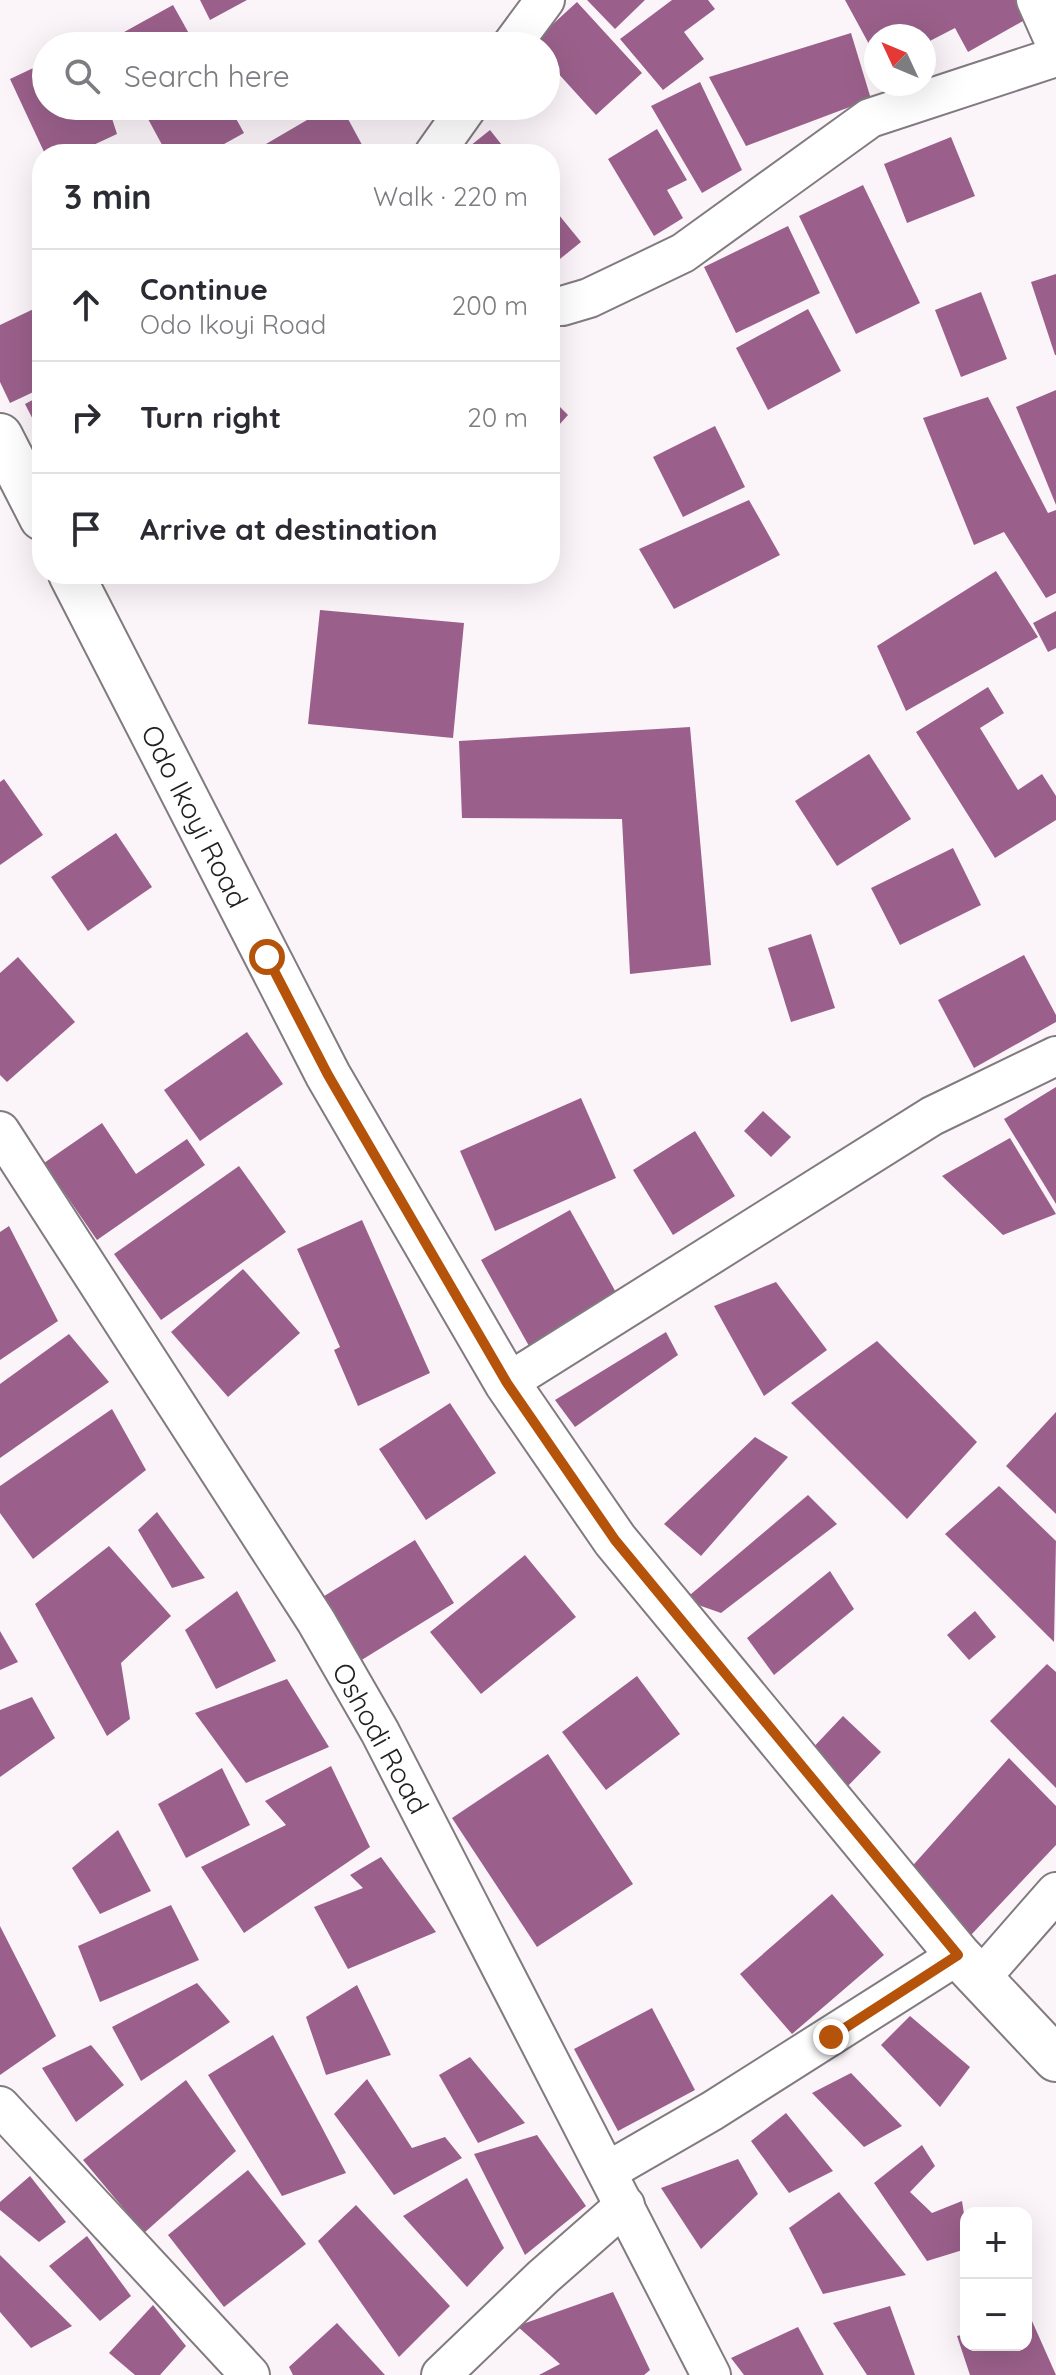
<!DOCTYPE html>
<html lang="en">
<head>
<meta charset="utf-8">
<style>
	:root { --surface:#fff; --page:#f7f7f7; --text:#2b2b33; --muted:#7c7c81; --line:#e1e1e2 }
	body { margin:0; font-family:Quicksand,sans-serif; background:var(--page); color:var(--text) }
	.controls { position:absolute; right:24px; bottom:24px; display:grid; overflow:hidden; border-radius:16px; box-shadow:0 8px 32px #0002 }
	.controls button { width:72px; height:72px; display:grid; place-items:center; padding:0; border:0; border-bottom:2px solid var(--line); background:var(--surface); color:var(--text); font:40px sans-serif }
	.compass { position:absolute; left:864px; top:24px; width:72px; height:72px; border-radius:50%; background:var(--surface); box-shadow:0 8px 32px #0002; rotate:314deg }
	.stop { position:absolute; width:24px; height:24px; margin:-18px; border:6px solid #b45309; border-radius:50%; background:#fff }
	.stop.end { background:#b45309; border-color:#fff; box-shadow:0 2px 8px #0008 }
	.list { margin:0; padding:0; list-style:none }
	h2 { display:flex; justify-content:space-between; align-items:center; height:104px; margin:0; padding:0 32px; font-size:34px }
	h2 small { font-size:26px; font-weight:400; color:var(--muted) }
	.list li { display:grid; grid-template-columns:52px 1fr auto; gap:24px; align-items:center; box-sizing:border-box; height:112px; padding:0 32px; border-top:2px solid var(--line) }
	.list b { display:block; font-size:30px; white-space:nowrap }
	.list p { margin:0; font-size:26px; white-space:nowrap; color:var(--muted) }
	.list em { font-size:26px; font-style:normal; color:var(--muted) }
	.icon { flex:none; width:44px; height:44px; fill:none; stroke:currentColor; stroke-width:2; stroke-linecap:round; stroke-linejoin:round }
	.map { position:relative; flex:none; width:1056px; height:2375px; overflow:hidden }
	.search { position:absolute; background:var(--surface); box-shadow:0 8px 32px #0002; left:32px; top:32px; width:528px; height:88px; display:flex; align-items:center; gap:20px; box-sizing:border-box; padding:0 28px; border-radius:44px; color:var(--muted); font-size:30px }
	.panel { position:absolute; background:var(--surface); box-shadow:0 8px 32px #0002; left:32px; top:144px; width:528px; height:440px; border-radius:32px }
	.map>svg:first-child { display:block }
	.building { fill:#9a608b }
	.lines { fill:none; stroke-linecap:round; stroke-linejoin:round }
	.minor-casing { stroke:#817b7f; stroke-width:42 }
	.secondary-casing { stroke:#817b7f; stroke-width:48 }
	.minor { stroke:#fff; stroke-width:38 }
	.secondary { stroke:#fff; stroke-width:44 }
	.route { stroke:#b45309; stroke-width:10 }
	.labels { text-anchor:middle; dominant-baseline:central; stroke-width:8; stroke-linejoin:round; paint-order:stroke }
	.street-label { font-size:28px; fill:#232022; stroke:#fff }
</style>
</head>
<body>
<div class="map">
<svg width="1056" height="2375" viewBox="0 0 1056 2375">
	<rect width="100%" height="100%" fill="#fbf5f9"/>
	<g class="building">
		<polygon points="200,0 247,0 210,20"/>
		<polygon points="587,0 645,0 615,29"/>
		<polygon points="672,0 708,0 715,9 684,32 704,59 663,90 620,39"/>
		<polygon points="845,0 1021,0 1030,17 968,52 955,28 924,44 924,36 876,36 876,57"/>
		<polygon points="577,2 642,73 596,115 546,60 546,46 531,44"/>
		<polygon points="173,5 196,46 108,46 106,42"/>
		<polygon points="851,33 871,99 746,146 709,77"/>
		<polygon points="46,62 46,106 108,106 117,134 74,154 45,154 10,79"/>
		<polygon points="700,82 742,170 702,193 651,106"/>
		<polygon points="141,106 229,106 244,133 206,154 167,154"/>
		<polygon points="331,106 341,106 367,154 249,154"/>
		<polygon points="657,129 687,180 667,190 683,218 654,236 608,159"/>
		<polygon points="490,130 509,154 460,154"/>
		<polygon points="951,137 975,196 907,223 884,164"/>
		<polygon points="863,185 920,303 856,334 799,216"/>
		<polygon points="550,204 581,242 550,267"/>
		<polygon points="788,226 820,293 736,333 704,267"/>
		<polygon points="1056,274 1056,355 1055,355 1031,282"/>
		<polygon points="981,292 1007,359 961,377 935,310"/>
		<polygon points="42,305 42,388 10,403 0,382 0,325"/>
		<polygon points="808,309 841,371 768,410 736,348"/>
		<polygon points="1056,390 1056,505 1016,407"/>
		<polygon points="42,395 42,437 25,404"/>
		<polygon points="550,397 568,415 550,435"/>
		<polygon points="988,397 1048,513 1056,510 1056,593 1046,598 1004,532 974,545 923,418"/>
		<polygon points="715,426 745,487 683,517 653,457"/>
		<polygon points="749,500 780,555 674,609 639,549"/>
		<polygon points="996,571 1038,637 906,711 877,646"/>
		<polygon points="320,610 464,623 453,738 308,724"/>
		<polygon points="1056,611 1056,648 1048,652 1033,623"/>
		<polygon points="988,687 1004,713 980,728 1018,790 1042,774 1056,796 1056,820 995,858 916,732"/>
		<polygon points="690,727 711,965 630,974 622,819 462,818 459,741"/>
		<polygon points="869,754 911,819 837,866 795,801"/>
		<polygon points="4,779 43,835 0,865 0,782"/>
		<polygon points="116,833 152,887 88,931 51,877"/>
		<polygon points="953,848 981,905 900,945 871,888"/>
		<polygon points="811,934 835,1008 791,1022 768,948"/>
		<polygon points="1024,955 1056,1015 1056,1022 974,1068 938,1000"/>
		<polygon points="18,957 75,1022 7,1082 0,1075 0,973"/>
		<polygon points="247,1032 283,1084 200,1141 164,1090"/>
		<polygon points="1056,1087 1056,1204 1004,1119"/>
		<polygon points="581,1098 616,1178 495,1231 460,1151"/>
		<polygon points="763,1111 791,1137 771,1157 744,1131"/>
		<polygon points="102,1123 136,1174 187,1139 205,1165 97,1240 44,1163"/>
		<polygon points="695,1131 735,1196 673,1235 633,1170"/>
		<polygon points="1010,1138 1056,1214 1003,1235 942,1176"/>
		<polygon points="239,1166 286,1232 161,1320 114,1254"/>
		<polygon points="570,1210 618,1296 529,1346 481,1260"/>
		<polygon points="362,1220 430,1373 358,1406 334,1350 340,1347 297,1249"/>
		<polygon points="9,1226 58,1321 0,1360 0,1232"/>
		<polygon points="243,1269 300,1333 228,1397 171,1332"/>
		<polygon points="776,1282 827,1350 764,1396 714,1306"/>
		<polygon points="666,1332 678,1355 575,1427 555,1400"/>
		<polygon points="69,1334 109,1382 0,1458 0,1384"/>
		<polygon points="877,1341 977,1442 907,1519 791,1403"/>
		<polygon points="450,1403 496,1473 426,1520 379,1449"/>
		<polygon points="112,1409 146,1470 33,1559 0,1513 0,1486"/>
		<polygon points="1056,1412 1056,1514 1006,1466"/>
		<polygon points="755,1437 788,1457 701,1556 664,1524"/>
		<polygon points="999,1486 1056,1541 1054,1642 945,1534"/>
		<polygon points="808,1495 837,1524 721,1613 684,1600"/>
		<polygon points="157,1512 205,1578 172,1588 138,1530"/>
		<polygon points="415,1540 454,1603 360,1661 321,1598"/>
		<polygon points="109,1546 171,1616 121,1663 130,1719 107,1736 35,1604"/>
		<polygon points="525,1555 576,1617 481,1694 430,1632"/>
		<polygon points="830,1571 854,1609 774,1675 747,1638"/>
		<polygon points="237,1591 276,1661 216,1689 185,1630"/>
		<polygon points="975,1611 996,1637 969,1660 947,1635"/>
		<polygon points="0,1631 18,1662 0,1670"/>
		<polygon points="1047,1664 1056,1672 1056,1788 990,1721"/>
		<polygon points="637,1676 680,1734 606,1790 562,1732"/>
		<polygon points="287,1679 329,1747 246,1783 195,1713"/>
		<polygon points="32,1697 55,1738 0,1777 0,1710"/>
		<polygon points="843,1716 881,1752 844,1790 807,1754"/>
		<polygon points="548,1754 633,1884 537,1947 452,1818"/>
		<polygon points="1009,1758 1056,1806 1056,1845 971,1935 907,1872"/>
		<polygon points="331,1766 370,1847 244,1933 201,1867 286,1825 265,1801"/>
		<polygon points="222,1768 250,1825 186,1858 158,1804"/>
		<polygon points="118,1830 151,1891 100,1914 72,1868"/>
		<polygon points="381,1857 436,1932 348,1969 314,1907 363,1888 350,1875"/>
		<polygon points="832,1894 884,1955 792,2034 740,1974"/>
		<polygon points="171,1905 199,1960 100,2002 78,1946"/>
		<polygon points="0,1926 56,2036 0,2075"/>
		<polygon points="197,1983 230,2022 141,2081 112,2027"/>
		<polygon points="357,1985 391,2055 326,2075 306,2017"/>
		<polygon points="652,2008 695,2090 618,2131 574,2049"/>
		<polygon points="910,2016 970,2067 940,2107 881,2045"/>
		<polygon points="273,2035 346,2173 282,2196 208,2075"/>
		<polygon points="91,2045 124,2085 76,2122 42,2068"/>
		<polygon points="470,2057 525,2123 478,2143 439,2075"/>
		<polygon points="851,2073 902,2126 864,2147 812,2093"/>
		<polygon points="367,2079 412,2148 445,2137 462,2158 394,2195 334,2114"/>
		<polygon points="186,2080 236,2151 144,2233 83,2160"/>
		<polygon points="786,2113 833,2171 789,2193 751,2141"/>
		<polygon points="537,2135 586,2206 525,2255 474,2154"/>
		<polygon points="922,2145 935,2166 910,2192 932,2213 962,2201 966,2227 966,2249 927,2261 874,2183"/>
		<polygon points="738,2159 758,2194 701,2249 661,2188"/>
		<polygon points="248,2170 306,2244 224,2307 168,2235"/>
		<polygon points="30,2176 66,2222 39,2242 0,2210 0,2202"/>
		<polygon points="467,2178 504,2248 467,2287 403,2216"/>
		<polygon points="839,2192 906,2275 823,2294 789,2228"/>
		<polygon points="356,2205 450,2306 399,2357 318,2241"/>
		<polygon points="87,2236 131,2296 100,2321 49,2266"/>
		<polygon points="0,2255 72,2326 31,2348 0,2312"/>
		<polygon points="613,2292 650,2370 644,2375 539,2375 560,2364 517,2326"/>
		<polygon points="153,2305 186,2346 160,2375 135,2375 109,2353"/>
		<polygon points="890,2306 915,2375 867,2375 833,2323"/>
		<polygon points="1032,2321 1056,2375 970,2375 957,2336 966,2334 966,2345 1026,2345 1026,2322"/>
		<polygon points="337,2323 385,2375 293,2375 289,2367"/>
		<polygon points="798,2327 824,2375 744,2375 731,2358"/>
	</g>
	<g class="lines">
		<defs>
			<g id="minor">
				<polyline points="1036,0 1056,45"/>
				<polyline points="511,46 545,0"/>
				<polyline points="434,154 468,106"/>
				<polyline points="550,306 562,306 589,298 683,253 870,118 1056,57"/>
				<polyline points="0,1131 316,1621 380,1732 711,2375"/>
				<polyline points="507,1383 932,1116 1056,1056"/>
				<polyline points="979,1980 1056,1892"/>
				<polyline points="0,2106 250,2375"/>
				<polyline points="608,2171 712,2111 958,1955"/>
				<polyline points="441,2375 543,2277 625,2205"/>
			</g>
			<g id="secondary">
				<polyline points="0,436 42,518"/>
				<polyline points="71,574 328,1075 507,1383 615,1540 958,1955 1056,2059"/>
			</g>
		</defs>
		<use href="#minor" class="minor-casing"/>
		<use href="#secondary" class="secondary-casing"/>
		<use href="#minor" class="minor"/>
		<use href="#secondary" class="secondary"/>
	</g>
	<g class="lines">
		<polyline class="route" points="267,957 328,1075 507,1383 615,1540 958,1955 831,2037"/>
	</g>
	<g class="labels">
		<g class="street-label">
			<text transform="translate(195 816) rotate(63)">Odo Ikoyi Road</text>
			<text transform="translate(381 1738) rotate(61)">Oshodi Road</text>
		</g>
	</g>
</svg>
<div class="controls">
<button>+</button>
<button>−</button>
</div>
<svg class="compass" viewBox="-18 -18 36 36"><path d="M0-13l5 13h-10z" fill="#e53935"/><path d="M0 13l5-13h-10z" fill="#7c7c81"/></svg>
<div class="stop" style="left:267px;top:957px"></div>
<div class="stop end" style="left:831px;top:2037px"></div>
<div class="search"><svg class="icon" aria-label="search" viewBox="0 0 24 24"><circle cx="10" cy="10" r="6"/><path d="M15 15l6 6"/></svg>Search here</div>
<section class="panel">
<h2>3 min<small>Walk · 220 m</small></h2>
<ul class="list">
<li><svg class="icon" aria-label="ahead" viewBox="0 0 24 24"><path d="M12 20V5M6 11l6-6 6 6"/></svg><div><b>Continue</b><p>Odo Ikoyi Road</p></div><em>200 m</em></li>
<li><svg class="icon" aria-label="right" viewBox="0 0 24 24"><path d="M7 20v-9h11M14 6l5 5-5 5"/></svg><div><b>Turn right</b></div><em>20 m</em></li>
<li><svg class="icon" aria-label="arrive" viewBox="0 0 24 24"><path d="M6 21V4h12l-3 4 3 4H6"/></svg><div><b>Arrive at destination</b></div></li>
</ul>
</section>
</div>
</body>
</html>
